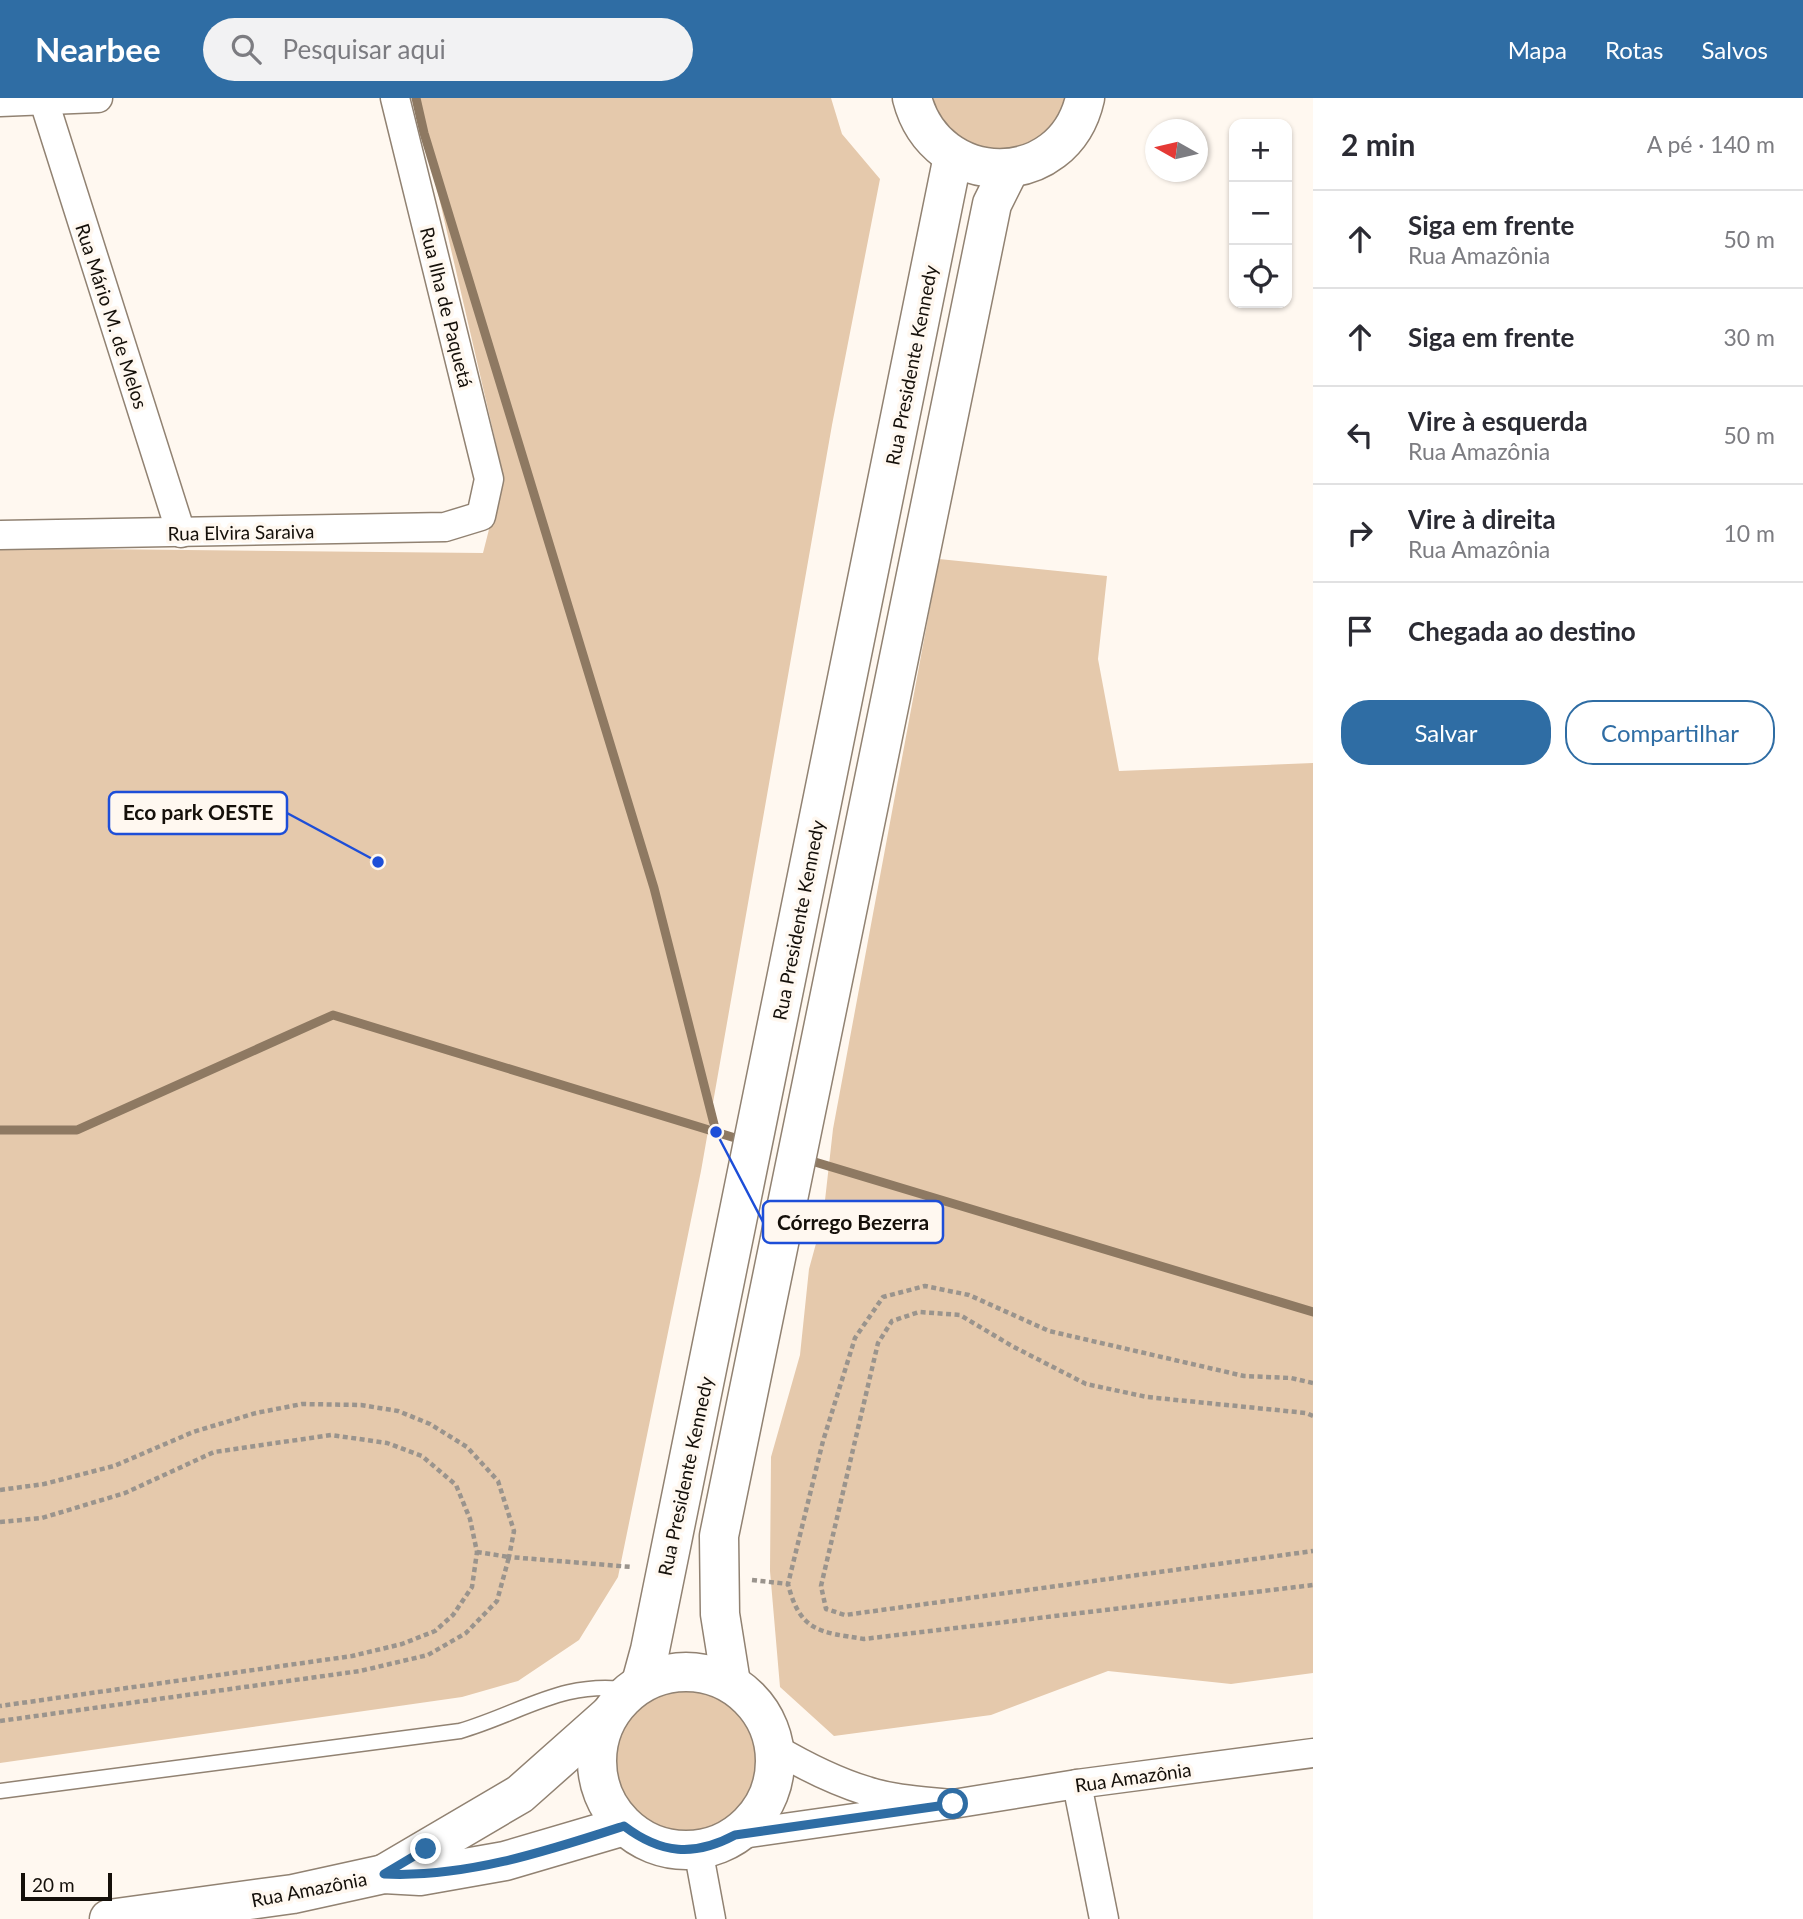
<!DOCTYPE html>
<html lang="pt">
<head>
<meta charset="utf-8">
<style>
	:root { --surface:#fff; --page:#f2f2f3; --text:#2b2b33; --muted:#7c7c81; --line:#e1e1e2; --accent:#2f6da4 }
	body { margin:0; font-family:Lato,sans-serif; background:var(--page); color:var(--text) }
	.controls { position:absolute; right:21px; top:21px; display:grid; overflow:hidden; border-radius:14px; box-shadow:0 2px 5px #0004 }
	.controls button { width:63px; height:63px; display:grid; place-items:center; padding:0; border:0; border-bottom:2px solid var(--line); background:var(--surface); color:var(--text); font:35px sans-serif }
	.compass { position:absolute; left:1145px; top:21px; width:63px; height:63px; border-radius:50%; background:var(--surface); box-shadow:0 2px 5px #0004; rotate:278deg }
	.scale { position:absolute; left:21px; bottom:18px; width:91px; box-sizing:border-box; padding-left:7px; border:4px solid #15100a; border-top:0; font-size:19px; line-height:24px; white-space:nowrap; color:#15100a; -webkit-text-stroke:5px #fff8f0; paint-order:stroke }
	.stop { position:absolute; width:21px; height:21px; margin:-16px; border:5px solid #2f6da4; border-radius:50%; background:#fff }
	.stop.end { background:#2f6da4; border-color:#fff; box-shadow:0 2px 7px #0008 }
	.list { margin:0; padding:0; list-style:none }
	h2 { display:flex; justify-content:space-between; align-items:center; height:91px; margin:0; padding:0 28px; font-size:30px }
	h2 small { font-size:23px; font-weight:400; color:var(--muted) }
	.list li { display:grid; grid-template-columns:46px 1fr auto; gap:21px; align-items:center; box-sizing:border-box; height:98px; padding:0 28px; border-top:2px solid var(--line) }
	.list b { display:block; font-size:26px; white-space:nowrap }
	.list p { margin:0; font-size:23px; white-space:nowrap; color:var(--muted) }
	.list em { font-size:23px; font-style:normal; color:var(--muted) }
	.actions { display:flex; gap:14px; padding:21px 28px }
	.actions a { flex:1; padding:16px 0; border:2px solid var(--accent); border-radius:28px; text-align:center; font-size:24px; color:var(--accent) }
	.actions .main { background:var(--accent); color:#fff }
	.icon { flex:none; width:38px; height:38px; fill:none; stroke:currentColor; stroke-width:2; stroke-linecap:round; stroke-linejoin:round }
	.map { position:relative; flex:none; width:1313px; height:1821px; overflow:hidden }
	header { display:flex; align-items:center; gap:42px; box-sizing:border-box; height:98px; padding:0 35px; background:var(--accent); color:#fff }
	header strong { font-size:33px }
	nav { display:flex; gap:38px; margin-inline-start:auto; font-size:24px }
	.search { width:490px; height:63px; background:var(--page); display:flex; align-items:center; gap:18px; box-sizing:border-box; padding:0 24px; border-radius:38px; color:var(--muted); font-size:26px }
	main { display:flex }
	aside { flex:1; background:var(--surface) }
	.map>svg:first-child { display:block }
	.green { fill:#e5c9ac }
	.lines { fill:none; stroke-linecap:round; stroke-linejoin:round }
	.stream { stroke:#8e7962; stroke-width:9 }
	.service-casing { stroke:#918272; stroke-width:17 }
	.minor-casing { stroke:#918272; stroke-width:31 }
	.secondary-casing { stroke:#918272; stroke-width:41 }
	.path { stroke:#9a948d; stroke-width:4.5; stroke-dasharray:5 3.5; stroke-linecap:butt }
	.service { stroke:#fff; stroke-width:14 }
	.minor { stroke:#fff; stroke-width:28 }
	.secondary { stroke:#fff; stroke-width:38 }
	.route { stroke:#2f6da4; stroke-width:9 }
	.labels { text-anchor:middle; dominant-baseline:central; stroke-width:7; stroke-linejoin:round; paint-order:stroke }
	.street-label { font-size:19px; fill:#15100a; stroke:#fff8f0 }
	.leader { fill:none; stroke:#1d4ed8; stroke-width:2.5 }
	.callout-dot { fill:#1d4ed8; stroke:#fff8f0; stroke-width:2.5 }
	.callout { fill:#fff8f0; stroke:#1d4ed8; stroke-width:2.5 }
	.callout-label { font-size:21px; text-anchor:middle; font-weight:bold; fill:#15100a }
</style>
</head>
<body>
<header>
<strong>Nearbee</strong>
<div class="search"><svg class="icon" aria-label="search" viewBox="0 0 24 24"><circle cx="10" cy="10" r="6"/><path d="M15 15l6 6"/></svg>Pesquisar aqui</div>
<nav><a>Mapa</a><a>Rotas</a><a>Salvos</a></nav>
</header>
<main>
<div class="map">
<svg width="1313" height="1821" viewBox="0 0 1313 1821">
	<rect width="100%" height="100%" fill="#fff8f0"/>
	<g class="green">
		<polygon points="416,0 831,0 842,36 880,81 832,327 701,1073 618,1479 579,1542 518,1583 462,1599 0,1665 0,450 483,455 503,376"/>
		<polygon points="928,0 1069,0 1051,32 1024,50 992,55 948,35"/>
		<polygon points="939,461 1107,478 1098,561 1119,673 1313,665 1313,1575 1231,1586 1108,1573 991,1617 834,1638 780,1589 770,1473 771,1359 800,1257 809,1171 823,1120 833,1031"/>
		<circle cx="686" cy="1663" r="73"/>
	</g>
	<g class="lines">
		<g class="stream">
			<polyline points="416,0 424,35 654,790 716,1034"/>
			<polyline points="0,1032 77,1032 333,917 745,1043"/>
			<polyline points="805,1061 1313,1214"/>
		</g>
		<defs>
			<path id="service" d="M0 1693 460 1633C522 1615 564 1581 631 1592"/>
			<g id="minor">
				<polyline points="43,0 181,435"/>
				<polyline points="0,4 98,0"/>
				<polyline points="0,437 445,429 481,418 489,381 395,0"/>
				<polyline points="1077,1686 1104,1821"/>
				<polyline points="953,1706 1077,1686 1313,1655"/>
				<path d="M735 1737 953 1706C924 1703 894 1702 867 1693 834 1683 803 1667 774 1650"/>
				<polyline points="698,1751 711,1821"/>
			</g>
			<g id="secondary">
				<path d="M912 0C936 93 1064 94 1085 0"/>
				<circle cx="686" cy="1663" r="89"/>
				<polyline points="641,1585 650,1552 953,58"/>
				<polyline points="731,1585 720,1516 719,1438 992,106 1010,70"/>
				<polyline points="384,1776 520,1696 609,1617"/>
				<polyline points="109,1821 293,1796 384,1776 420,1778 505,1763 624,1728"/>
			</g>
		</defs>
		<use href="#service" class="service-casing"/>
		<use href="#minor" class="minor-casing"/>
		<use href="#secondary" class="secondary-casing"/>
		<g class="path">
			<path d="M1313 1285 1291 1280 1244 1278 1049 1233 969 1197 925 1188 883 1199 855 1240 823 1343 788 1486C800 1534 820 1534 864 1541L1313 1487"/>
			<polyline points="1313,1318 1306,1315 1147,1299 1086,1286 1012,1248 960,1217 919,1214 892,1223 878,1245 821,1488 826,1511 845,1517 1313,1453"/>
			<polyline points="0,1392 44,1386 114,1368 193,1334 256,1315 302,1306 361,1307 398,1313 430,1326 467,1349 498,1383 514,1433 509,1459 632,1469"/>
			<polyline points="0,1424 42,1420 125,1395 214,1354 331,1337 387,1345 422,1358 456,1387 470,1421 477,1454 472,1489 453,1517 435,1533 402,1546 352,1558 0,1608"/>
			<polyline points="752,1482 788,1486"/>
			<polyline points="0,1623 360,1573 428,1557 466,1535 497,1503 509,1459 477,1454"/>
		</g>
		<use href="#service" class="service"/>
		<use href="#minor" class="minor"/>
		<use href="#secondary" class="secondary"/>
	</g>
	<g class="lines">
		<path class="route" d="M426 1751 384 1776C466 1780 547 1753 624 1728 661 1756 694 1759 735 1737L953 1706"/>
	</g>
	<g class="labels">
		<g class="street-label">
			<text transform="translate(447 209) rotate(76)">Rua Ilha de Paquetá</text>
			<text transform="translate(112 218) rotate(72)">Rua Mário M. de Melos</text>
			<text transform="translate(911 267) rotate(-79)">Rua Presidente Kennedy</text>
			<text transform="translate(241 434) rotate(-1)">Rua Elvira Saraiva</text>
			<text transform="translate(798 822) rotate(-79)">Rua Presidente Kennedy</text>
			<text transform="translate(685 1378) rotate(-78)">Rua Presidente Kennedy</text>
			<text transform="translate(1133 1679) rotate(-8)">Rua Amazônia</text>
			<text transform="translate(309 1791) rotate(-11)">Rua Amazônia</text>
		</g>
	</g>
	<path class="leader" d="M378 764L287 715M716 1034L763 1124"/>
	<g class="callout-dot">
		<circle cx="378" cy="764" r="7"/>
		<circle cx="716" cy="1034" r="7"/>
	</g>
	<g class="callout">
		<rect x="109" y="694" width="178" height="42" rx="7"/>
		<rect x="763" y="1103" width="180" height="42" rx="7"/>
	</g>
	<g class="callout-label">
		<text x="198" y="722">Eco park OESTE</text>
		<text x="853" y="1132">Córrego Bezerra</text>
	</g>
</svg>
<div class="controls">
<button>+</button>
<button>−</button>
<button><svg class="icon" aria-label="locate" viewBox="0 0 24 24"><circle cx="12" cy="12" r="6"/><path d="M12 2v4M12 18v4M2 12h4M18 12h4"/></svg></button>
</div>
<svg class="compass" viewBox="-18 -18 36 36"><path d="M0-13l5 13h-10z" fill="#e53935"/><path d="M0 13l5-13h-10z" fill="#7c7c81"/></svg>
<div class="scale">20 m</div>
<div class="stop" style="left:953px;top:1706px"></div>
<div class="stop end" style="left:426px;top:1751px"></div>
</div>
<aside>
<h2>2 min<small>A pé · 140 m</small></h2>
<ul class="list">
<li><svg class="icon" aria-label="ahead" viewBox="0 0 24 24"><path d="M12 20V5M6 11l6-6 6 6"/></svg><div><b>Siga em frente</b><p>Rua Amazônia</p></div><em>50 m</em></li>
<li><svg class="icon" aria-label="ahead" viewBox="0 0 24 24"><path d="M12 20V5M6 11l6-6 6 6"/></svg><div><b>Siga em frente</b></div><em>30 m</em></li>
<li><svg class="icon" aria-label="left" viewBox="0 0 24 24"><path d="M17 20v-9H6M10 6l-5 5 5 5"/></svg><div><b>Vire à esquerda</b><p>Rua Amazônia</p></div><em>50 m</em></li>
<li><svg class="icon" aria-label="right" viewBox="0 0 24 24"><path d="M7 20v-9h11M14 6l5 5-5 5"/></svg><div><b>Vire à direita</b><p>Rua Amazônia</p></div><em>10 m</em></li>
<li><svg class="icon" aria-label="arrive" viewBox="0 0 24 24"><path d="M6 21V4h12l-3 4 3 4H6"/></svg><div><b>Chegada ao destino</b></div></li>
</ul>
<div class="actions"><a class="main">Salvar</a><a>Compartilhar</a></div>
</aside>
</main>
</body>
</html>
